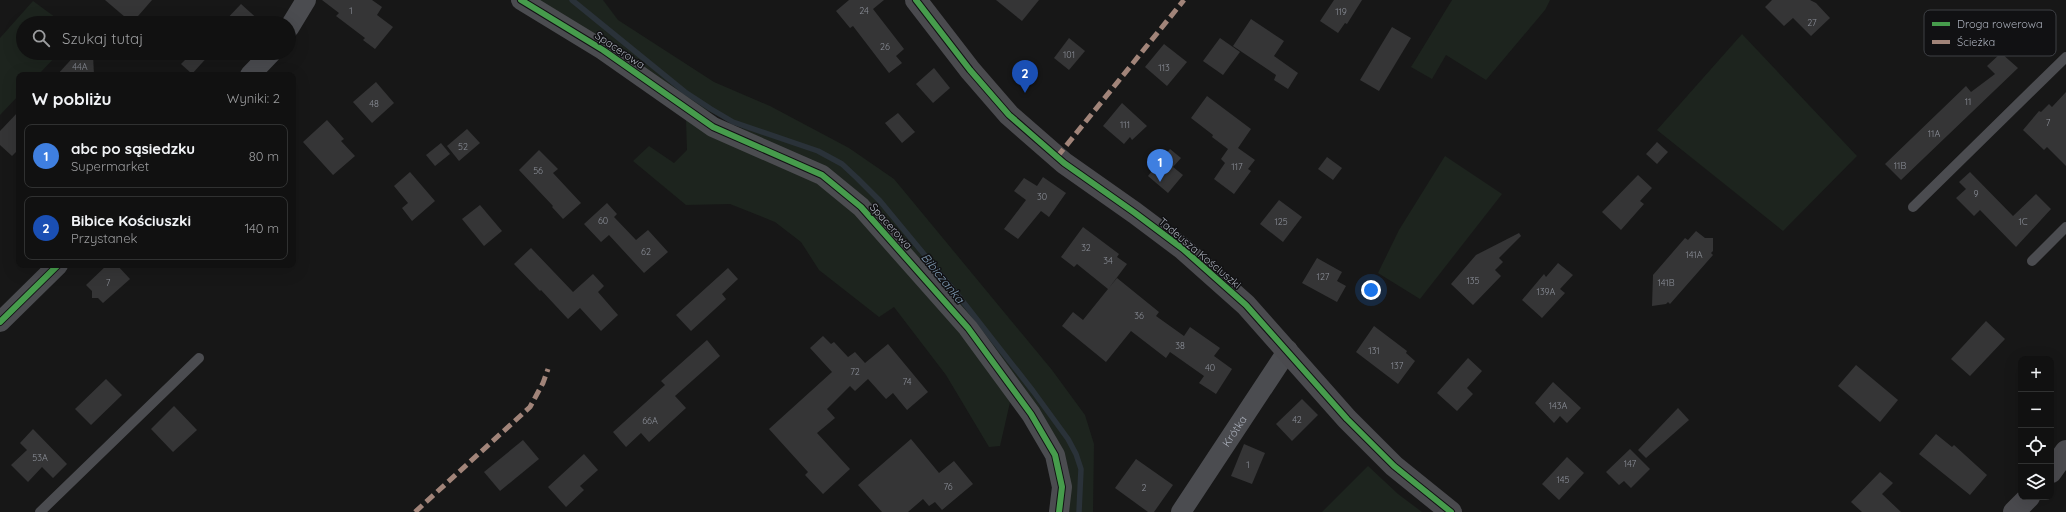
<!DOCTYPE html>
<html lang="pl">
<head>
<meta charset="utf-8">
<style>
	:root { --surface:#111; --page:#1e1f1f; --text:#f1f3f6; --muted:#9c9d9f; --line:#303131; --accent:#757880 }
	body { margin:0; font-family:Quicksand,sans-serif; background:var(--page); color:var(--text) }
	.controls { position:absolute; right:12px; bottom:12px; display:grid; overflow:hidden; border-radius:8px; box-shadow:0 4px 16px #0002 }
	.controls button { width:36px; height:36px; display:grid; place-items:center; padding:0; border:0; border-bottom:1px solid var(--line); background:var(--surface); color:var(--text); font:20px sans-serif }
	.you { position:absolute; left:1371px; top:290px; width:14px; height:14px; margin:-10px; border:3px solid #fff; border-radius:50%; background:#1a73e8; box-shadow:0 0 0 6px #1a73e833 }
	.badge { display:grid; place-items:center; width:26px; height:26px; border-radius:50%; background:var(--accent); color:#fff; font-size:13px; font-weight:700 }
	.pin { position:absolute; translate:-50% -33px; filter:drop-shadow(0 1px 2px #0008) }
	.pin::after { content:''; position:absolute; top:21px; width:14px; height:12px; background:inherit; clip-path:polygon(0 0,100% 0,50% 100%) }
	.list { margin:0; padding:0; list-style:none }
	h2 { display:flex; justify-content:space-between; align-items:center; height:52px; margin:0; padding:0 16px; font-size:17px }
	h2 small { font-size:13px; font-weight:400; color:var(--muted) }
	.list li { display:grid; grid-template-columns:26px 1fr auto; gap:12px; align-items:center; box-sizing:border-box; height:64px; margin:0 8px 8px; padding:0 8px; border:1px solid var(--line); border-radius:8px }
	.list b { display:block; font-size:15px; white-space:nowrap }
	.list p { margin:0; font-size:13px; white-space:nowrap; color:var(--muted) }
	.list em { font-size:13px; font-style:normal; color:var(--muted) }
	.icon { flex:none; width:22px; height:22px; fill:none; stroke:currentColor; stroke-width:2; stroke-linecap:round; stroke-linejoin:round }
	.map { position:relative; flex:none; width:2066px; height:512px; overflow:hidden }
	.search { position:absolute; background:var(--surface); box-shadow:0 4px 16px #0002; left:16px; top:16px; width:280px; height:44px; display:flex; align-items:center; gap:10px; box-sizing:border-box; padding:0 14px; border-radius:22px; color:var(--muted); font-size:15px }
	.panel { position:absolute; background:var(--surface); box-shadow:0 4px 16px #0002; left:16px; top:72px; width:280px; height:196px; border-radius:8px }
	.map>svg:first-child { display:block }
	.green { fill:#1d241e }
	.lines { fill:none; stroke-linecap:round; stroke-linejoin:round }
	.stream { stroke:#2a3239; stroke-width:5.5 }
	.building { fill:#353536 }
	.lane { stroke:#4b4c50; stroke-width:10 }
	.street { stroke:#4b4c50; stroke-width:20 }
	.secondary { stroke:#4a4a4e; stroke-width:22 }
	.quiet { stroke:#a18479; stroke-width:5; stroke-dasharray:10 5; stroke-linecap:butt }
	.cycleway-casing { stroke:#111113; stroke-width:8 }
	.cycleway { stroke:#469c4c; stroke-width:6 }
	.labels { text-anchor:middle; dominant-baseline:central; stroke-width:3; stroke-linejoin:round; paint-order:stroke }
	.number-label { font-size:9px; fill:#8b8f98 }
	.street-label { font-size:11px; fill:#a8adb8; stroke:#111113 }
	.water-label { font-size:12px; font-style:italic; fill:#7f9bb3; stroke:#111113 }
	.key { fill:#111113; stroke:#3e4045; stroke-width:1 }
	.key-label { font-size:11px; fill:#a8adb8 }
</style>
</head>
<body>
<div class="map">
<svg width="2066" height="512" viewBox="0 0 2066 512">
	<rect width="100%" height="100%" fill="#171717"/>
	<g class="green">
		<polygon points="532,0 603,0 618,20 714,82 770,106 849,148 894,179 1052,370 1085,415 1094,444 1093,512 1068,512 1034,409 808,163 693,103"/>
		<polygon points="1452,0 1550,0 1545,10 1486,80 1446,55 1432,79 1411,67"/>
		<polygon points="33,1 63,23 23,23 23,53 59,53 38,75 19,75 19,95 0,115 0,38"/>
		<polygon points="1742,34 1857,156 1783,231 1657,130"/>
		<polygon points="686,120 816,183 862,215 958,329 1011,398 1000,446 989,447 946,375 894,307 879,317 819,270 801,242 775,222 730,204 686,205 633,161 649,146 674,163 687,150"/>
		<polygon points="1445,156 1502,194 1420,299 1378,273 1399,230"/>
		<polygon points="1368,466 1398,494 1422,512 1322,512"/>
	</g>
	<g class="lines">
		<polyline class="stream" points="572,0 685,92 711,109 733,122 818,151 842,164 857,178 880,201 957,294 1033,391 1068,439 1076,454 1081,469 1079,512"/>
	</g>
	<g class="building">
		<polygon points="105,0 152,0 132,23"/>
		<polygon points="322,0 372,0 382,7 377,15 393,27 375,49 363,40 365,38 336,16 339,13"/>
		<polygon points="849,0 884,0 873,9 904,49 896,56 902,63 889,73 853,26 850,28 836,11"/>
		<polygon points="996,0 1039,0 1022,21"/>
		<polygon points="1334,0 1362,0 1347,24 1345,23 1338,33 1320,21"/>
		<polygon points="1772,0 1810,0 1816,3 1830,18 1811,36 1793,18 1784,26 1765,7"/>
		<polygon points="241,4 262,23 223,23"/>
		<polygon points="1251,19 1284,41 1274,56 1298,73 1288,89 1274,80 1276,75 1233,46"/>
		<polygon points="1392,27 1411,38 1379,91 1360,80"/>
		<polygon points="1069,38 1085,51 1069,70 1054,58"/>
		<polygon points="1220,38 1240,52 1223,75 1203,61"/>
		<polygon points="1164,44 1187,62 1167,86 1145,67"/>
		<polygon points="77,53 93,55 94,75 57,75"/>
		<polygon points="192,53 211,53 192,74 181,64"/>
		<polygon points="2001,53 2018,68 1901,180 1885,164 1966,86 1971,92 1995,74 1987,66"/>
		<polygon points="934,68 950,88 933,103 916,84"/>
		<polygon points="376,82 394,103 372,123 353,102"/>
		<polygon points="2066,92 2066,166 2047,147 2044,150 2023,130 2039,111 2041,112 2049,104 2052,107"/>
		<polygon points="1207,96 1251,129 1238,148 1255,160 1248,169 1251,171 1234,194 1214,179 1225,163 1221,159 1228,149 1212,137 1213,135 1191,118"/>
		<polygon points="1122,103 1147,126 1132,140 1130,137 1124,144 1103,126"/>
		<polygon points="19,111 19,149 12,156 0,145 0,131"/>
		<polygon points="898,113 915,132 902,143 885,123"/>
		<polygon points="327,120 344,139 341,141 355,156 333,175 303,142"/>
		<polygon points="467,129 480,143 459,161 447,146"/>
		<polygon points="1657,142 1668,152 1657,164 1646,154"/>
		<polygon points="441,143 450,154 435,166 426,155"/>
		<polygon points="1170,149 1181,158 1173,167 1183,175 1168,193 1148,176"/>
		<polygon points="539,150 558,169 553,173 581,203 563,219 552,207 553,206 519,170"/>
		<polygon points="1327,157 1342,168 1333,180 1318,169"/>
		<polygon points="410,172 435,201 412,221 402,208 408,203 394,186"/>
		<polygon points="1970,172 2013,216 2036,194 2051,209 2016,247 1980,210 1974,216 1956,198 1966,189 1959,182"/>
		<polygon points="1638,175 1652,188 1640,201 1644,204 1621,230 1602,212"/>
		<polygon points="1043,177 1066,193 1049,217 1041,211 1018,239 1004,229 1026,200 1014,191 1024,178 1037,186"/>
		<polygon points="1279,200 1302,217 1283,242 1260,224"/>
		<polygon points="607,203 617,214 614,217 636,240 648,230 668,252 644,273 609,235 601,242 584,224"/>
		<polygon points="480,205 502,231 484,246 462,219"/>
		<polygon points="1083,227 1119,254 1117,257 1127,264 1109,288 1117,278 1159,312 1156,316 1184,336 1190,327 1220,348 1214,356 1232,369 1216,394 1199,383 1204,376 1170,352 1166,358 1131,331 1106,362 1062,326 1073,312 1083,320 1108,289 1077,264 1074,267 1061,257"/>
		<polygon points="1696,231 1705,238 1713,238 1713,251 1711,253 1713,255 1670,304 1668,302 1666,304 1652,306 1653,275 1685,238 1688,240"/>
		<polygon points="1519,233 1521,236 1499,258 1503,262 1495,270 1501,276 1473,305 1451,284 1476,255"/>
		<polygon points="531,248 573,292 593,274 604,286 598,292 618,315 601,331 580,308 568,319 541,290 540,291 514,264"/>
		<polygon points="1317,258 1342,272 1337,281 1346,286 1337,302 1302,283"/>
		<polygon points="1558,263 1573,275 1560,289 1565,293 1542,318 1522,300 1544,274 1546,277"/>
		<polygon points="107,265 117,265 130,279 103,303 98,298 92,298 92,291 86,285"/>
		<polygon points="728,268 738,279 722,294 726,299 691,331 676,315"/>
		<polygon points="1986,321 2005,339 1970,376 1951,359"/>
		<polygon points="1374,326 1407,351 1406,353 1415,361 1398,384 1356,352"/>
		<polygon points="823,336 831,344 834,342 848,357 855,352 865,363 888,344 928,392 907,410 893,393 886,399 868,379 855,391 850,386 827,409 835,418 817,433 850,469 823,494 805,475 808,472 769,429 832,372 810,348"/>
		<polygon points="707,340 720,356 675,396 686,408 649,442 641,433 626,447 613,432 665,385 661,381"/>
		<polygon points="1468,358 1482,371 1467,388 1473,394 1457,411 1437,393"/>
		<polygon points="1856,365 1898,400 1880,422 1838,386"/>
		<polygon points="106,379 122,395 91,425 75,409"/>
		<polygon points="1553,382 1581,408 1567,423 1560,416 1554,423 1535,403"/>
		<polygon points="1302,399 1318,415 1292,441 1276,424"/>
		<polygon points="174,406 197,430 173,452 151,429"/>
		<polygon points="1678,408 1689,420 1646,458 1638,450"/>
		<polygon points="33,429 67,464 53,478 42,467 28,482 11,465 27,450 20,443"/>
		<polygon points="1936,434 1952,447 1954,445 1987,475 1970,495 1919,454"/>
		<polygon points="911,439 939,473 954,461 973,484 942,510 935,502 929,506 923,499 908,512 882,512 858,485"/>
		<polygon points="523,440 539,459 500,491 484,472"/>
		<polygon points="1244,444 1265,453 1252,484 1231,476"/>
		<polygon points="1630,449 1650,469 1631,488 1624,481 1619,485 1606,472"/>
		<polygon points="584,454 598,470 580,486 584,490 566,507 548,487"/>
		<polygon points="1567,457 1584,473 1559,500 1542,484"/>
		<polygon points="1136,459 1173,485 1154,512 1148,512 1115,488"/>
		<polygon points="1880,472 1893,483 1882,494 1901,512 1862,512 1851,502"/>
	</g>
	<g class="lines">
		<g class="lane">
			<polyline points="1913,207 2066,57"/>
			<polyline points="2032,261 2066,227"/>
			<polyline points="40,512 199,358"/>
		</g>
		<g class="street">
			<polyline points="521,0 603,50 713,127 822,175 861,207 968,328 1031,414 1055,455 1062,487 1059,512"/>
			<polyline points="289,28 306,0"/>
			<polyline points="250,75 271,53"/>
			<polyline points="0,322 58,265"/>
			<path id="s1" d="M1181 512 1288 350"/>
		</g>
		<g class="secondary">
			<polyline points="916,0 970,70 1009,115 1064,163 1135,213 1183,249 1246,305 1347,419 1394,466 1451,512"/>
			<polyline points="2051,472 2066,451"/>
			<polyline points="2014,512 2029,497"/>
		</g>
		<g class="quiet">
			<polyline points="1057,157 1184,0"/>
			<polyline points="415,512 530,407 543,383 548,369"/>
		</g>
		<defs>
			<g id="cycleway">
				<polyline points="521,0 603,50 713,127 822,175 861,207 968,328 1031,414 1055,455 1062,487 1059,512"/>
				<polyline points="916,0 970,70 1009,115 1064,163 1135,213 1183,249 1246,305 1347,419 1394,466 1451,512"/>
				<polyline points="0,322 58,265"/>
			</g>
		</defs>
		<use href="#cycleway" class="cycleway-casing"/>
		<use href="#cycleway" class="cycleway"/>
	</g>
	<g class="labels">
		<g class="number-label">
			<text x="351" y="10">1</text>
			<text x="864" y="10">24</text>
			<text x="1341" y="11">119</text>
			<text x="1812" y="22">27</text>
			<text x="885" y="46">26</text>
			<text x="1069" y="54">101</text>
			<text x="80" y="66">44A</text>
			<text x="1164" y="67">113</text>
			<text x="1968" y="101">11</text>
			<text x="374" y="103">48</text>
			<text x="2048" y="122">7</text>
			<text x="1125" y="124">111</text>
			<text x="1934" y="133">11A</text>
			<text x="463" y="146">52</text>
			<text x="1900" y="165">11B</text>
			<text x="1237" y="166">117</text>
			<text x="538" y="170">56</text>
			<text x="1976" y="193">9</text>
			<text x="1042" y="196">30</text>
			<text x="603" y="220">60</text>
			<text x="1281" y="221">125</text>
			<text x="2023" y="221">1C</text>
			<text x="1086" y="247">32</text>
			<text x="646" y="251">62</text>
			<text x="1694" y="254">141A</text>
			<text x="1108" y="260">34</text>
			<text x="1323" y="276">127</text>
			<text x="1473" y="280">135</text>
			<text x="108" y="282">7</text>
			<text x="1666" y="282">141B</text>
			<text x="1546" y="291">139A</text>
			<text x="1139" y="315">36</text>
			<text x="1180" y="345">38</text>
			<text x="1374" y="350">131</text>
			<text x="1397" y="365">137</text>
			<text x="1210" y="367">40</text>
			<text x="855" y="371">72</text>
			<text x="907" y="381">74</text>
			<text x="1558" y="405">143A</text>
			<text x="1297" y="419">42</text>
			<text x="650" y="420">66A</text>
			<text x="40" y="457">53A</text>
			<text x="1630" y="463">147</text>
			<text x="1248" y="464">1</text>
			<text x="1563" y="479">145</text>
			<text x="948" y="486">76</text>
			<text x="1144" y="487">2</text>
		</g>
		<g class="street-label">
			<text transform="translate(620 50) rotate(34)">Spacerowa</text>
			<text transform="translate(891 226) rotate(48)">Spacerowa</text>
			<text transform="translate(1200 253) rotate(40)">Tadeusza Kościuszki</text>
			<text stroke="none"><textPath href="#s1" startOffset="97">Krótka</textPath></text>
		</g>
		<g class="water-label">
			<text transform="translate(943 278) rotate(51)">Bibiczanka</text>
		</g>
	</g>
	<rect x="1924" y="10" width="132" height="46" rx="6" class="key"/>
	<rect x="1932" y="22" width="18" height="4" fill="#469c4c"/>
	<rect x="1932" y="40" width="18" height="4" fill="#a18479"/>
	<g class="key-label">
		<text x="1957" y="28">Droga rowerowa</text>
		<text x="1957" y="46">Ścieżka</text>
	</g>
</svg>
<div class="controls">
<button>+</button>
<button>−</button>
<button><svg class="icon" aria-label="locate" viewBox="0 0 24 24"><circle cx="12" cy="12" r="6"/><path d="M12 2v4M12 18v4M2 12h4M18 12h4"/></svg></button>
<button><svg class="icon" aria-label="layers" viewBox="0 0 24 24"><path d="M12 4l9 5-9 5-9-5zM3 14l9 5 9-5"/></svg></button>
</div>
<div class="you"></div>
<div class="pin badge" style="left:1160px;top:182px;background:#3f7fe0">1</div>
<div class="pin badge" style="left:1025px;top:93px;background:#1a4fb4">2</div>
<div class="search"><svg class="icon" aria-label="search" viewBox="0 0 24 24"><circle cx="10" cy="10" r="6"/><path d="M15 15l6 6"/></svg>Szukaj tutaj</div>
<section class="panel">
<h2>W pobliżu<small>Wyniki: 2</small></h2>
<ul class="list">
<li><span class="badge" style="background:#3f7fe0">1</span><div><b>abc po sąsiedzku</b><p>Supermarket</p></div><em>80 m</em></li>
<li><span class="badge" style="background:#1a4fb4">2</span><div><b>Bibice Kościuszki</b><p>Przystanek</p></div><em>140 m</em></li>
</ul>
</section>
</div>
</body>
</html>
